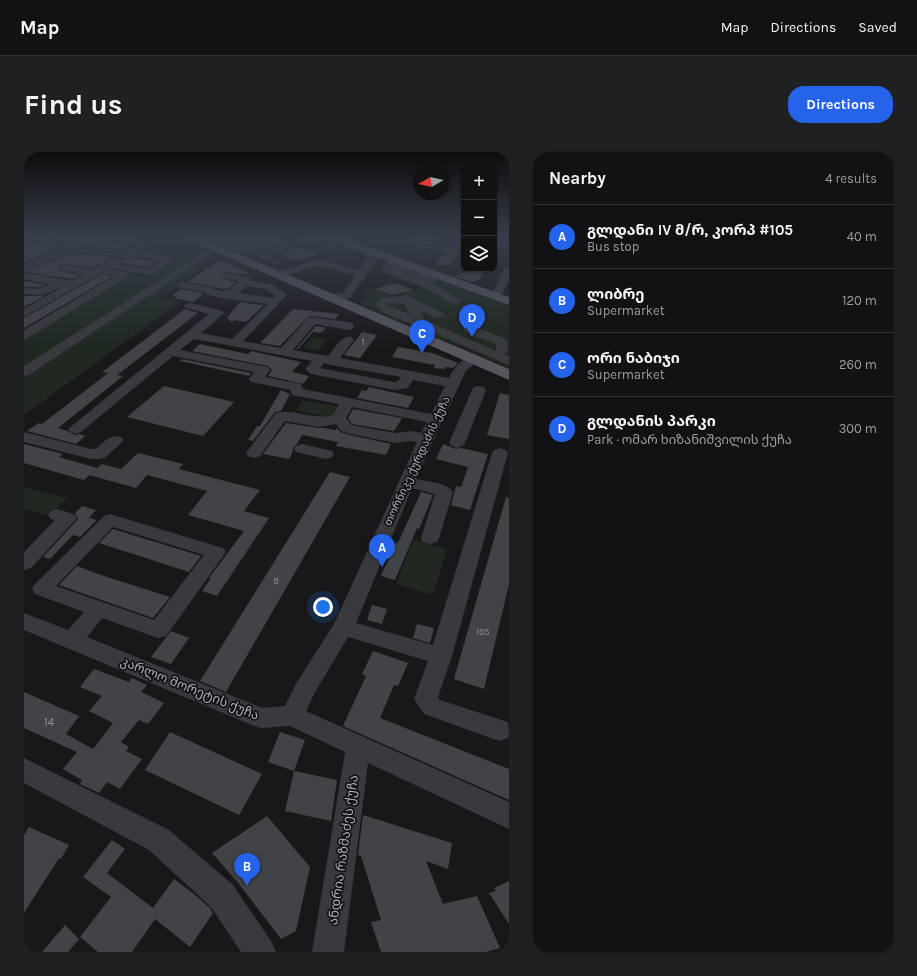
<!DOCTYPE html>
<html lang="en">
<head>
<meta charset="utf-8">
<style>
	:root { --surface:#121214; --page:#1f2022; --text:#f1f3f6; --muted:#9c9ea0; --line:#313234; --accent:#2563eb }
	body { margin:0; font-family:Karla,"Noto Sans Georgian",sans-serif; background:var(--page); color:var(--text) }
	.controls { position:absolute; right:12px; top:12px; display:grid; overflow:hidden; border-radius:8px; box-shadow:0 1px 3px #0004 }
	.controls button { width:36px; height:36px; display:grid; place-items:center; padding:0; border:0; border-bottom:1px solid var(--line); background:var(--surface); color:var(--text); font:20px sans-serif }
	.compass { position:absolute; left:389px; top:12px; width:36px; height:36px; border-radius:50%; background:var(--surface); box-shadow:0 1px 3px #0004; rotate:261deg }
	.you { position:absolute; left:299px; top:455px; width:14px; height:14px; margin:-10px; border:3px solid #fff; border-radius:50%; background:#1a73e8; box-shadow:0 0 0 6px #1a73e833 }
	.badge { display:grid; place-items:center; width:26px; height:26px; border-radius:50%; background:var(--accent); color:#fff; font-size:13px; font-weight:700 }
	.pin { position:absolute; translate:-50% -33px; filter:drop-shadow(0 1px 2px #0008) }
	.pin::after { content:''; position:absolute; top:21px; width:14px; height:12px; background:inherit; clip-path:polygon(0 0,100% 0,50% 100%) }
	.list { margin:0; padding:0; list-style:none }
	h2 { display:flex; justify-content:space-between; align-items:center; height:52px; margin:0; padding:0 16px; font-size:17px }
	h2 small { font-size:13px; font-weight:400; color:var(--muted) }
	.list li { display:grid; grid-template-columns:26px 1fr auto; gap:12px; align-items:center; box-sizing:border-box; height:64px; padding:0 16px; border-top:1px solid var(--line) }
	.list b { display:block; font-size:15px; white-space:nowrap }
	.list p { margin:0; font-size:13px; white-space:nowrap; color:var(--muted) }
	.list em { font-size:13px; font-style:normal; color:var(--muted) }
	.icon { flex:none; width:22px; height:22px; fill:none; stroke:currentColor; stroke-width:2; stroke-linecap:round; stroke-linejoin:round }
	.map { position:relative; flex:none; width:485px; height:800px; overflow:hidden; border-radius:16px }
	header { display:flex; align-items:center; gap:24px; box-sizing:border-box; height:56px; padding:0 20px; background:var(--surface); border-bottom:1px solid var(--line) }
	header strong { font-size:19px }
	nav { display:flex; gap:22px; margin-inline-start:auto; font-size:14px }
	.intro { display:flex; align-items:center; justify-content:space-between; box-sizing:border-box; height:96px; padding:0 24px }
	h1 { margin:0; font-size:28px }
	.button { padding:10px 18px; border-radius:16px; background:var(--accent); color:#fff; font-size:14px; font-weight:700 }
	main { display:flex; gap:24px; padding:0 24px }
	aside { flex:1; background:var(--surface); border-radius:16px; box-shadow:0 1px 3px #0004 }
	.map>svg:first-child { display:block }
	.green { fill:#202821 }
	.building { fill:#424347 }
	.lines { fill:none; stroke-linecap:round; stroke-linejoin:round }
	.minor { fill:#393a3f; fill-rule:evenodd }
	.major { fill:#55565e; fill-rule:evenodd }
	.labels { text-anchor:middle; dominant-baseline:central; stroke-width:3.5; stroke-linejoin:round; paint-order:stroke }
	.number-label { font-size:9px; fill:#91939c }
	.street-label { font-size:11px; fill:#abaeb9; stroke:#131315 }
	.near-number-label { font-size:11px; fill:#91939c }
	.near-street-label { font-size:13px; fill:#abaeb9; stroke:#131315 }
</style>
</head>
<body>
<header>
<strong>Map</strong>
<nav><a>Map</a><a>Directions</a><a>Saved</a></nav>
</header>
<div class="intro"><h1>Find us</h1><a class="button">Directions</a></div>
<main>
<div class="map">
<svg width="485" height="800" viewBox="0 0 485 800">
	<rect width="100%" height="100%" fill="#18181a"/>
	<g class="green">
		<polygon points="132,89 146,91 129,101 115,99"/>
		<polygon points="166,96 182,103 163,115 177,118 136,146 156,150 0,263 0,182 101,121 123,125"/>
		<polygon points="415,127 485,152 485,216 337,153 336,150 345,136 369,145 400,135 397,133"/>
		<polygon points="288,185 303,187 294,199 279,196"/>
		<polygon points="278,248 313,254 308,265 272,259"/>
		<polygon points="0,335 43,346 25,364 0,357"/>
		<polygon points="389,388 423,397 409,443 372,432"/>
	</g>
	<g class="building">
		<polygon points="20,84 84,84 83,87 88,90 109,93 99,98 47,91"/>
		<polygon points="181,84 251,84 264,90 220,102"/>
		<polygon points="0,88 34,96 0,111"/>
		<polygon points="393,92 436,98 426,114 412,112 421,99 390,95"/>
		<polygon points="277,95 296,102 271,109 254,102"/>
		<polygon points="48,100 88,105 68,116 40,112 35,113 34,117 36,119 56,123 48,127 3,120"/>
		<polygon points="106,106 131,109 132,109 124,115 96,111 98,107"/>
		<polygon points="196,108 225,121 221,123 204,120 198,123 200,127 212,130 205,136 199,137 187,134 164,130"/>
		<polygon points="450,117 462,117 455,128 447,130 430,124"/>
		<polygon points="78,122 87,125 0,176 0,166"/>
		<polygon points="0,129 21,133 15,135 0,135"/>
		<polygon points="371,131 389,138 368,143 351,137"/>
		<polygon points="157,137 179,141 179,142 169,150 150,146 152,144 148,144"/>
		<polygon points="0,144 20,144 0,155"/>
		<polygon points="216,150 228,152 240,153 222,170 210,168 208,170 203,166"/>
		<polygon points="161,157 174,161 93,223 99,224 34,276 44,279 51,283 55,282 61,284 52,292 3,279 15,271 18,272 84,221 89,222 78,220"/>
		<polygon points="269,157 315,162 311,167 288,164 284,165 256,194 236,191"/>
		<polygon points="292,174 302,176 297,181 289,180 274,197 272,197"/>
		<polygon points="338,180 353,183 336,206 320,203"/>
		<polygon points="176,192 224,202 227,199 277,210 268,220 285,224 279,232 262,228 264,225 262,228 244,224 248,218 244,214 168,199"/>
		<polygon points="374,195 408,201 434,211 429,216 422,215 421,217 410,216 411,213 368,205"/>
		<polygon points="158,207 227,221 225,224 156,209"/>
		<polygon points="140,234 210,250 179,284 103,265"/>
		<polygon points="345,235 390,245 384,256 333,246 338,238 342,239"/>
		<polygon points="257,238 266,242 257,259 251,260 229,289 224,288 233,274 236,274"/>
		<polygon points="476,241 485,243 485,287 463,283"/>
		<polygon points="329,257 378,266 370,279 328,272 324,266"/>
		<polygon points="262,271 295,276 300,276 311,278 313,276 316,280 322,282 367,292 362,303 312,294 314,290 278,283 273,292 269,296 269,299 265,307 239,302"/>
		<polygon points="0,292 39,302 35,305 73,316 60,328 0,311"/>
		<polygon points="419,292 432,297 437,296 464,302 446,358 427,353 432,334 437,335 444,315 412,307"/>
		<polygon points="114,301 159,312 155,317 236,338 220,359 245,366 193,444 178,439 187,426 185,426 220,379 164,363 183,339 123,323 112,336 65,323 78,312 97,317"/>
		<polygon points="306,320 326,325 202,540 176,529"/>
		<polygon points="397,340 409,343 395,377 393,376 371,428 357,424 372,390 374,391"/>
		<polygon points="482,345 485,346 485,432 460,537 430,527"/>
		<polygon points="58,354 72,358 65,366 73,368 56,385 49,383 26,407 19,405 54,367 51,361"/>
		<polygon points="89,377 177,404 165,420 75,391"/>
		<polygon points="53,414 77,423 146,445 129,466 35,433"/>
		<polygon points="348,453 363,457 358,472 343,468"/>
		<polygon points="393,472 410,476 406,491 389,486"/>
		<polygon points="147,479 165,486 147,512 127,505"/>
		<polygon points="349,499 384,511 374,534 370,533 356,566 485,617 485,648 319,574 342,524 338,522"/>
		<polygon points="70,517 105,530 108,526 123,533 117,540 140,551 124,572 115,568 97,590 105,595 102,599 118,607 96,637 83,630 75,641 56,632 58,628 39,617 53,600 0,576 0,540 55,564 42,582 69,597 89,571 65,559 78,544 56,535"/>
		<polygon points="146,580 238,622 215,663 121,618"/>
		<polygon points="256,580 281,588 270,619 244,610"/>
		<polygon points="270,619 313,628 307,669 261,659"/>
		<polygon points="339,663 428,691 424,717 402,709 419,752 453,744 476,796 462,800 357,800 347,770 357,768 337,704 334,703"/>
		<polygon points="243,664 286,715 272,779 257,787 215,732 188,701"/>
		<polygon points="5,675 45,693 37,707 35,706 0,761 0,683"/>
		<polygon points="88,688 101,697 83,721 129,756 150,727 170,742 186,756 189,761 166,795 131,767 108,800 74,800 56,785 87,745 59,725"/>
		<polygon points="485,729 485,772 465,741 472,739 470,736"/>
		<polygon points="41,773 55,787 44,800 18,800"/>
	</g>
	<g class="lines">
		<g class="minor">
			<polygon points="0,84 14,84 47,92 102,100 113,92 89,89 84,86 86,84 125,89 127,91 115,99 146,103 151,106 130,122 126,123 85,116 84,117 105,121 106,123 4,186 0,187 0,178 91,124 80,122 79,120 0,165 0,157 40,134 18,143 0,142 0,136 15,137 26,132 0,127 0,121 48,129 60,122 36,118 35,116 36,114 40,113 68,118 92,105 97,108 93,112 124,117 137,108 106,104 102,106 48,98 0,120 0,113 38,96 0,86"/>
			<polygon points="290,84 311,92 313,94 308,97 289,90 244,103 257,110 255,112 252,113 230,102 232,100"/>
			<polygon points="394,85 440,91 440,97 391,90 389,88"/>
			<polygon points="470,85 485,87 485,93 470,91"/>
			<path d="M346 96 352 100 354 105 327 145C320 149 305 151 300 145L305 142 319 141 331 124 295 113 254 126 249 123 250 121 295 107 335 118 344 105 341 99Z"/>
			<polygon points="183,98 188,101 186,103 5,223 0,224 0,214"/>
			<path d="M366 108 413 125 414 127 406 131 424 140 436 149 434 151C426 153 421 147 415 143 397 134 378 127 359 120L358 118 363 109ZM369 116 399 127H397Z"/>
			<polygon points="485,114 485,128 476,146 468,146 467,144 480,117"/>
			<path d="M204 121 227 126 228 129 248 132 263 143 219 189 257 196 284 166 288 165 324 170 328 171 330 174 328 177 324 178 291 172 269 198 304 204C311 196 317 183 328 185L330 188 316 206 425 226C430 216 440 202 454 205L455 208 442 219 411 284 392 327C403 330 422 330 429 340L415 386 413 390 406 392 399 390 397 386 411 342 388 336 332 471 409 493 468 301 470 298 476 296 482 298 484 301 428 504 414 545 416 548 484 570 485 583 484 586 475 589 400 562 390 547 404 509 324 485 290 542 282 559 485 650V677L344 611 320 800H288L321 600 266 574 237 576 228 573 0 478V461L44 478 60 460 11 442 8 437 11 432 80 364 86 362 199 396 202 400 142 484 134 486 78 466 63 485 238 556 261 554 273 530 310 472 393 290 387 289 371 291 322 281 317 279 312 272 295 275 261 269 236 304 230 306 224 304 222 301 252 261C271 256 288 269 309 263L315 252 268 243 266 238 227 230 225 227 230 220 149 204 57 280 52 282 47 280 44 277 185 162 162 156 160 154 162 152 166 151 198 159 200 161 198 163 177 181 208 187 244 152 197 146 181 142 180 140 153 135 152 133 157 130 187 135 192 138 199 139 207 137 215 129 200 126 199 124ZM222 134 241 137 252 144 249 146 215 141ZM170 187 288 209 281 217 287 222 370 238 384 236 389 228 421 234 407 262 279 237 277 232 241 225 246 218 244 215 156 198ZM300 211 307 213 377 225 374 229 370 230 296 216ZM328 255 403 270 397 281 387 279 371 281 327 273 322 266ZM89 375 180 403 130 468 32 434Z"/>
			<path d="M382 143 419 161 421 163 419 165H411L396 158 401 168 472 199V192L441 180 439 177 441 174H449L482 187C485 191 485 197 482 201L479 202 485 204V213L403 178 360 161 351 153 359 146ZM368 151 380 152 387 163 363 153Z"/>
			<polygon points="455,234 460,235 462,238 441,291 438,294 433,296 428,294 425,291 448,238 450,235"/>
			<path d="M0 280 67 297H72C80 290 86 282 97 285L100 288 82 305 76 307H67L0 290Z"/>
			<polygon points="278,292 308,299 310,302 308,305 302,307 272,300 270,297 272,294"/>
			<polygon points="33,357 50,362 53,366 7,416 0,418 0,400 31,368 27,367 24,363 27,359"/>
			<polygon points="0,606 145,678 209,733 247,789 252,800 217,800 187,755 125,698 0,631"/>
		</g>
		<g class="major">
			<polygon points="159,84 173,84 485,217 485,228 160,86"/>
			<polygon points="299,84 314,84 485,145 485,153 300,86"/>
		</g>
	</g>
	<linearGradient id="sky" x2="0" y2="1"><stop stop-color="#0d0d0e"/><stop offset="0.43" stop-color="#373d49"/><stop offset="1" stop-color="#373d49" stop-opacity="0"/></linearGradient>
	<rect width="485" height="196" fill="url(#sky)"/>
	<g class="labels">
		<g class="number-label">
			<text x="339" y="190">1</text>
			<text x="252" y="429">9</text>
			<text x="459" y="480">105</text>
		</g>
		<g class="street-label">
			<text transform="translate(393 309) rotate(-65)">თორნიკე ქურდაძის ქუჩა</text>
		</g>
		<g class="near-number-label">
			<text x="25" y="570">14</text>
		</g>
		<g class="near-street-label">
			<text transform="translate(166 536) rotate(22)">კარლო მორეტის ქუჩა</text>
			<text transform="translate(319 698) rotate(-82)">ანდრია რაზმაძეს ქუჩა</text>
		</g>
	</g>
</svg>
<div class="controls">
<button>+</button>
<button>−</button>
<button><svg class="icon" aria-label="layers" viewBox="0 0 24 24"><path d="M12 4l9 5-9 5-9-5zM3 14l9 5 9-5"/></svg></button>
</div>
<svg class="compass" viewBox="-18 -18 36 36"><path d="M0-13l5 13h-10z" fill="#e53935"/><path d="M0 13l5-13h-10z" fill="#9c9ea0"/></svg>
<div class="you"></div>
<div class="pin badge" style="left:358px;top:415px">A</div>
<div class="pin badge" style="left:223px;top:734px">B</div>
<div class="pin badge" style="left:398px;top:201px">C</div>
<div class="pin badge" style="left:448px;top:185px">D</div>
</div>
<aside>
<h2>Nearby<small>4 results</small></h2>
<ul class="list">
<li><span class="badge">A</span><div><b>გლდანი IV მ/რ, კორპ #105</b><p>Bus stop</p></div><em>40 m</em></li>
<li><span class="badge">B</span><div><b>ლიბრე</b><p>Supermarket</p></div><em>120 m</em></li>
<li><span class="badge">C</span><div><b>ორი ნაბიჯი</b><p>Supermarket</p></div><em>260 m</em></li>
<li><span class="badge">D</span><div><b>გლდანის პარკი</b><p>Park · ომარ ხიზანიშვილის ქუჩა</p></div><em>300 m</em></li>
</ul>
</aside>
</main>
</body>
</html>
